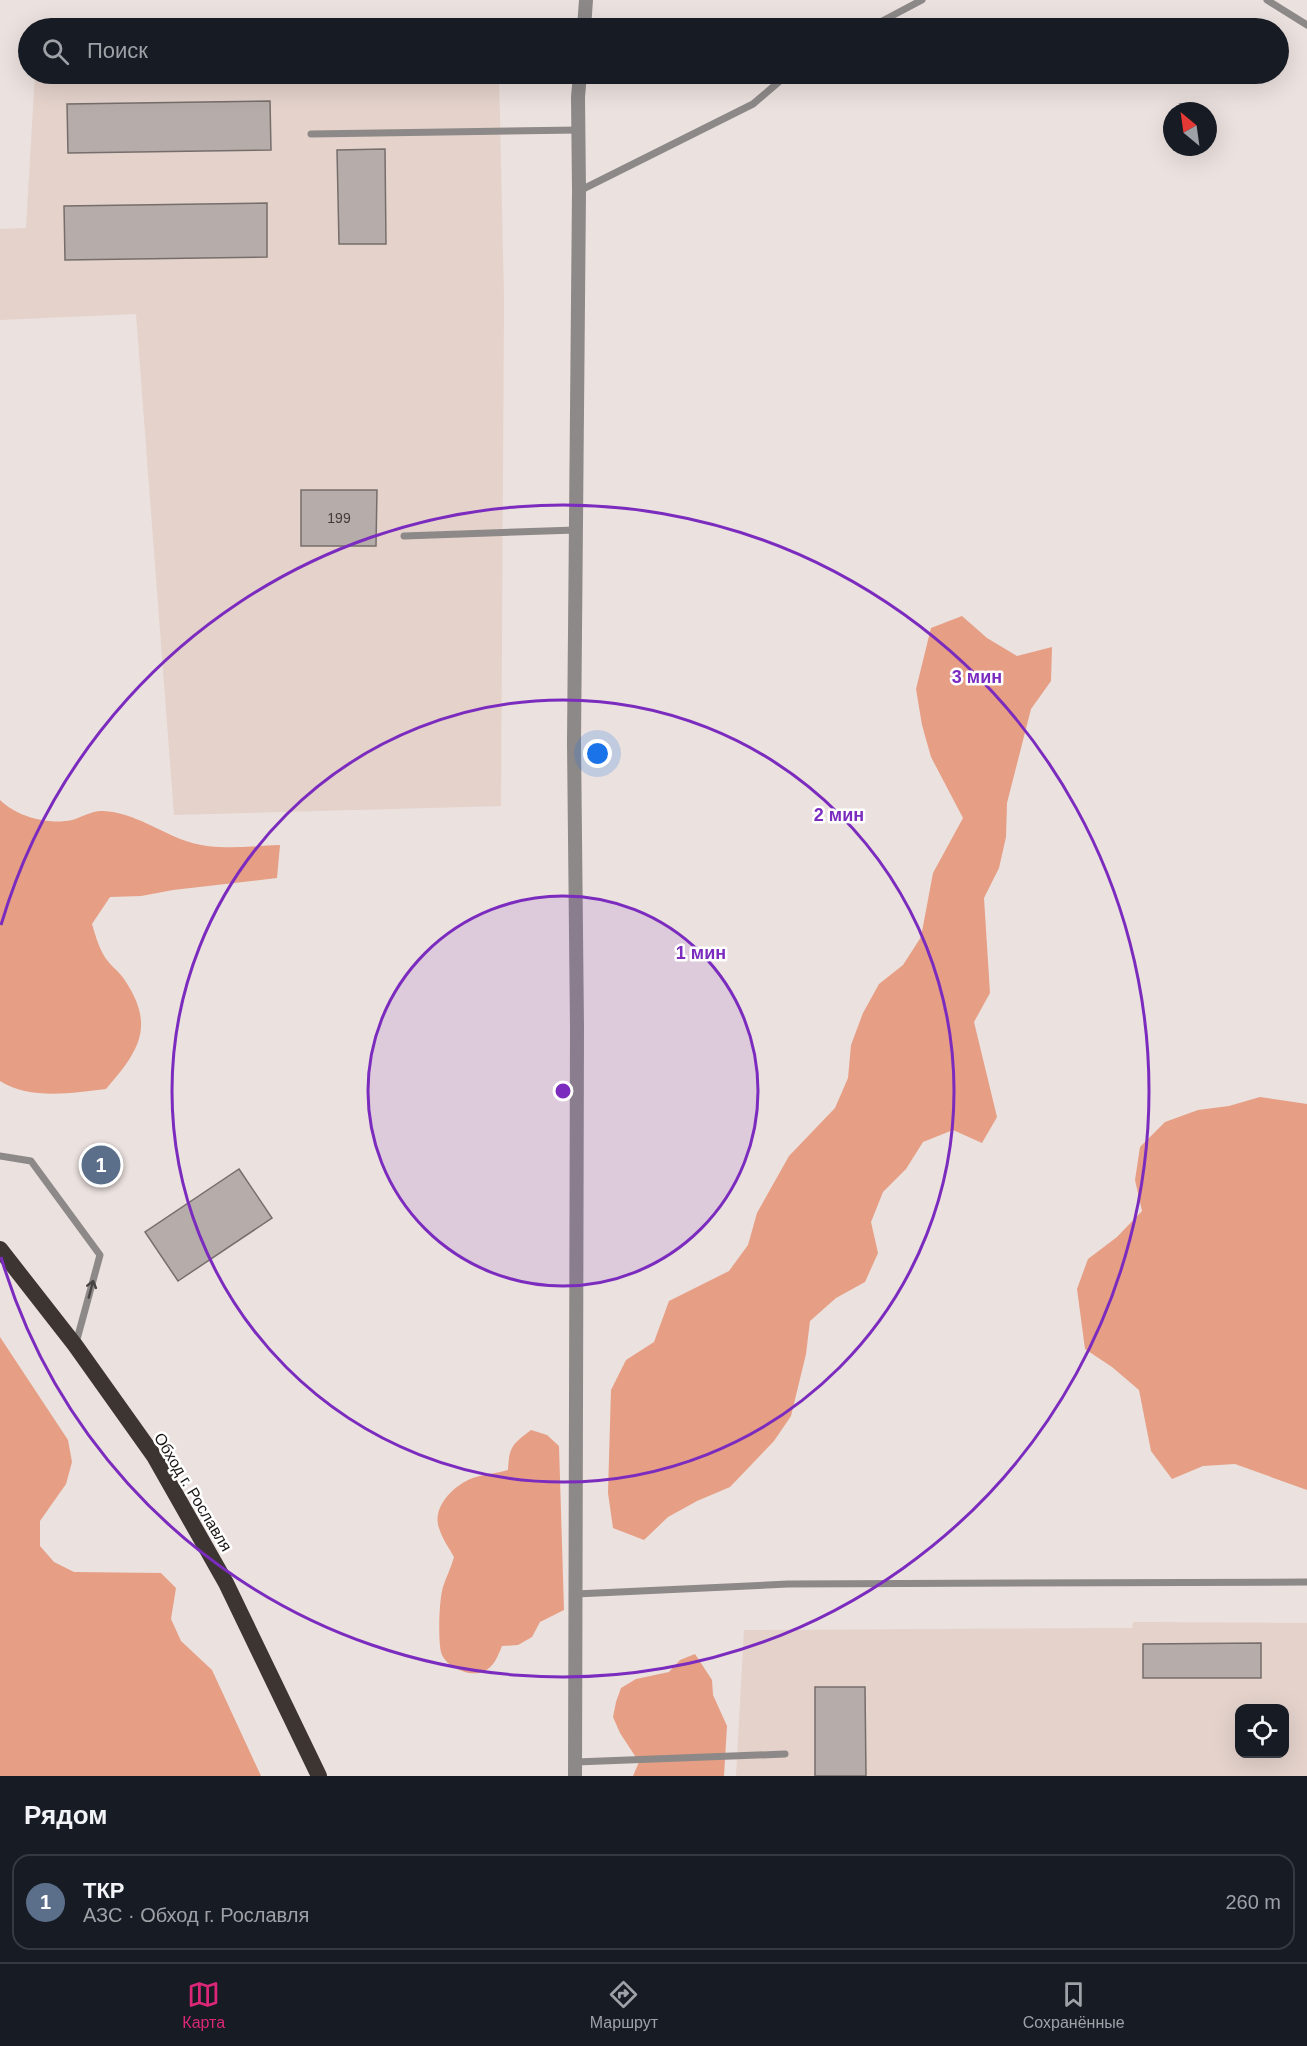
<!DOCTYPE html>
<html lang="ru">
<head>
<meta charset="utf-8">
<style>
	:root { --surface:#171b24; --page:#242831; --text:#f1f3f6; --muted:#9ea1a6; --line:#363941; --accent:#db2777 }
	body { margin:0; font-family:Helvetica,sans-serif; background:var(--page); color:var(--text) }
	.controls { position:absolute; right:18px; bottom:18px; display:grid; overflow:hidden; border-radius:12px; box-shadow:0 6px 24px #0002 }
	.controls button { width:54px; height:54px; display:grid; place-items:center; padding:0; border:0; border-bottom:2px solid var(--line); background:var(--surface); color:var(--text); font:30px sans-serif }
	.compass { position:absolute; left:1163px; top:102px; width:54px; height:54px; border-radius:50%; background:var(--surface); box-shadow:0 6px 24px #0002; rotate:331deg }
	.you { position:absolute; left:598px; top:754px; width:21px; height:21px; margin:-15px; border:4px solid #fff; border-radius:50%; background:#1a73e8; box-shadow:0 0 0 9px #1a73e833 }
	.badge { display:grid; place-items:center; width:39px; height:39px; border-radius:50%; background:var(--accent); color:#fff; font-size:20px; font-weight:700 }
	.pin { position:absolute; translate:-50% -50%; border:3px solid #fff; box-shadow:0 2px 6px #0006 }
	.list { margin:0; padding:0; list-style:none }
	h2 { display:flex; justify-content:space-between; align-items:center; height:78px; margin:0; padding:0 24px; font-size:26px }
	h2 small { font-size:20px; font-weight:400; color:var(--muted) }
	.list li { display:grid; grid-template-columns:39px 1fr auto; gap:18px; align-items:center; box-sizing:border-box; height:96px; margin:0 12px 12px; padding:0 12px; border:2px solid var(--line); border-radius:18px }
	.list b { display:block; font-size:22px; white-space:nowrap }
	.list p { margin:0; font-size:20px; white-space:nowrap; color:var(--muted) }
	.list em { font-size:20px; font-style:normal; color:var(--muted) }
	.icon { flex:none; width:33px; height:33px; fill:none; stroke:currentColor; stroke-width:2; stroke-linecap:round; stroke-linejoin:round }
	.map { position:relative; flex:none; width:1307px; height:1776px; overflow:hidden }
	.search { position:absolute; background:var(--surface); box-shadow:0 6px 24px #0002; left:18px; right:18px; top:18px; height:66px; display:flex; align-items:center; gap:15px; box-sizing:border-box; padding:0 21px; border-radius:33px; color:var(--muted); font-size:22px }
	.sheet { height:186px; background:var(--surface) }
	nav { display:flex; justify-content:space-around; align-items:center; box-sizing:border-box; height:84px; border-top:2px solid var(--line); background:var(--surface); font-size:16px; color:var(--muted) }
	nav a { display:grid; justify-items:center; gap:3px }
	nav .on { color:var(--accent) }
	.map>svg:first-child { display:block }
	.built { fill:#e4d2cb; fill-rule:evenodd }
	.green { fill:#e69e84 }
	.building { fill:#b6aca9; stroke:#766e6b; stroke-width:1.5 }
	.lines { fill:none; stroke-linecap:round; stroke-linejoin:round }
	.service { stroke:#8d8988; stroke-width:7 }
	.minor { stroke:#8d8988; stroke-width:14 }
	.trunk { stroke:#3c3532; stroke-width:16 }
	.oneway { stroke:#484443 }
	.ring { fill:none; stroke:#7b2cbf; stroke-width:3 }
	.labels { text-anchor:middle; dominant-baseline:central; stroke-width:5; stroke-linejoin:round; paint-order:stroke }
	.number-label { font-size:14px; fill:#413c3a }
	.street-label { font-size:16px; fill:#1a1615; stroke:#fff }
	.centre { fill:#7b2cbf; stroke:#fff; stroke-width:3 }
	.ring-label { font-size:18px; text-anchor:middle; font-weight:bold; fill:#7b2cbf; stroke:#fff; stroke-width:5; stroke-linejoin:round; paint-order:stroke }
</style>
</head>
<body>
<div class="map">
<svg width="1307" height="1776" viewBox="0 0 1307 1776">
	<rect width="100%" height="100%" fill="#ebe1de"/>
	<g class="built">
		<polygon points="35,74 499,74 504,299 501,806 174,815 136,314 0,320 0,229 26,228"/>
		<path d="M1133 1622 1307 1623V1776H736L744 1630 1132 1628ZM1240 1708H1284V1754H1240Z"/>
	</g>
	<g class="green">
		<polygon points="962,616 987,638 1017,656 1052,647 1051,681 1031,709 1007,803 1006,837 999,868 984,898 990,993 974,1022 997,1117 982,1143 953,1130 923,1142 906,1169 883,1192 871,1222 878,1253 865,1282 836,1298 810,1321 806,1354 791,1416 774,1441 730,1487 697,1501 668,1517 644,1540 613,1528 608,1493 611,1390 626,1360 654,1342 669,1301 729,1271 748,1245 757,1213 789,1156 835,1108 848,1078 851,1045 863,1013 879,984 903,965 921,937 933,873 963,818 931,757 922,725 916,689 931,628"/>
		<path d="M0 800C17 817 49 825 72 820 82 817 93 810 103 811 133 812 161 833 189 842 218 851 250 846 280 845L277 878 173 890 141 896 110 897 92 924C95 934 98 945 103 954 108 964 118 970 124 979 156 1026 139 1051 106 1089 73 1093 29 1100 0 1081Z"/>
		<polygon points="1260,1097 1307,1104 1307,1490 1235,1464 1203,1466 1172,1479 1151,1451 1139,1390 1112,1367 1085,1349 1077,1289 1088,1259 1117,1237 1142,1211 1135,1180 1140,1147 1165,1122 1198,1110 1229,1106"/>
		<polygon points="0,1337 68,1440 72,1462 66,1484 40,1521 40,1546 54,1562 74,1572 161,1573 176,1588 171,1619 181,1641 212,1670 261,1776 0,1776"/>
		<path d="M531 1430 547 1435 559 1446 564 1610 540 1622 532 1637 518 1645 502 1646C498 1656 494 1667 483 1672 469 1677 445 1667 441 1652 438 1639 439 1600 443 1587 446 1577 451 1568 454 1557 449 1548 442 1538 439 1528 431 1506 457 1482 476 1477 487 1474 498 1473 508 1470 509 1446 513 1444 531 1430Z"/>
		<polygon points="695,1654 712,1680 713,1695 727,1726 724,1776 633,1776 639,1762 620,1733 613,1717 616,1702 621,1688 636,1679 669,1672 680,1660"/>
	</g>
	<g class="building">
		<polygon points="270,101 271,150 68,153 67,104"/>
		<polygon points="385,149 386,244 339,244 337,150"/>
		<polygon points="267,203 267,257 65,260 64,206"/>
		<polygon points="301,490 377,490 376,546 301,546"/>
		<polygon points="239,1169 272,1218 178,1281 145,1232"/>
		<polygon points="1261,1643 1261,1678 1143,1678 1143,1644"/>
		<polygon points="815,1687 865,1687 866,1776 815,1776"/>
	</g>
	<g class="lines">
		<g class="service">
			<polyline points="1267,0 1307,25"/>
			<polyline points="869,28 922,0"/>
			<polyline points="311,134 578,130"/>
			<polyline points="579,191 753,104 788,74"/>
			<polyline points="404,536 576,530"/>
			<polyline points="0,1156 31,1161 100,1255 76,1343"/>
			<polyline points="576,1594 788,1584 1307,1582"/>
			<polyline points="576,1762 785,1754"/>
		</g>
		<g class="minor">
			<polyline points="584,28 586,0"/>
			<polyline points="575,1776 577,1028 574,742 579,191 578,97 580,74"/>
		</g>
		<polyline class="trunk" points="0,1249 75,1345 154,1456 226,1583 319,1776"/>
	</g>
	<defs><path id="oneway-shaft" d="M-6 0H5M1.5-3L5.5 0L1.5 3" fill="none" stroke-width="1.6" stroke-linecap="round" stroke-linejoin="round" transform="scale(1.5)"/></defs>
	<use class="oneway" href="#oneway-shaft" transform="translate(91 1289) rotate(-75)"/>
	<circle cx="563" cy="1091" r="195" fill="#7b2cbf" fill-opacity=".12"/>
	<g class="ring">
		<circle cx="563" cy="1091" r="195"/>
		<circle cx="563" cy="1091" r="391"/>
		<path d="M1 925A586 586 0 1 1 1 1257"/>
	</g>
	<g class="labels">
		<g class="number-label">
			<text x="339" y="518">199</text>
		</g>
		<g class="street-label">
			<text transform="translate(193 1492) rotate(59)">Обход г. Рославля</text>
		</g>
	</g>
	<circle cx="563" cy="1091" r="9" class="centre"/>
	<g class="ring-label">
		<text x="977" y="683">3 мин</text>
		<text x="839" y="821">2 мин</text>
		<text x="701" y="959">1 мин</text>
	</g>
</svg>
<div class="controls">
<button><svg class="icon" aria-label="locate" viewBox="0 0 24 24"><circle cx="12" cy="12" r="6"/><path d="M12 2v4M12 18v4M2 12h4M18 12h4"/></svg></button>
</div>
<svg class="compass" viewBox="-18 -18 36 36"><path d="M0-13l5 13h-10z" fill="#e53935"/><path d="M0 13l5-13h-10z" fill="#9ea1a6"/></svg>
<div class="you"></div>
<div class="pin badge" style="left:101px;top:1165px;background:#5c6f8a">1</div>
<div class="search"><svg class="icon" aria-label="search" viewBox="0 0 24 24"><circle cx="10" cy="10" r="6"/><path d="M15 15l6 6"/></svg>Поиск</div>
</div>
<section class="sheet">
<h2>Рядом<small></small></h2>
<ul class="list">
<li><span class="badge" style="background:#5c6f8a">1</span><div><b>ТКР</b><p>АЗС · Обход г. Рославля</p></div><em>260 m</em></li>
</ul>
</section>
<nav>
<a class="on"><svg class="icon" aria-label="map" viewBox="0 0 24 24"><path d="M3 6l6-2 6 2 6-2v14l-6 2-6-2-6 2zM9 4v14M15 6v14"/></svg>Карта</a>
<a><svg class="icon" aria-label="directions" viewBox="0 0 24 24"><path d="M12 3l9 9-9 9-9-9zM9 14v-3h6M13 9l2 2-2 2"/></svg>Маршрут</a>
<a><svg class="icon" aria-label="saved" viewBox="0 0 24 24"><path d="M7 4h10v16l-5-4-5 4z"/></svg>Сохранённые</a>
</nav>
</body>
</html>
